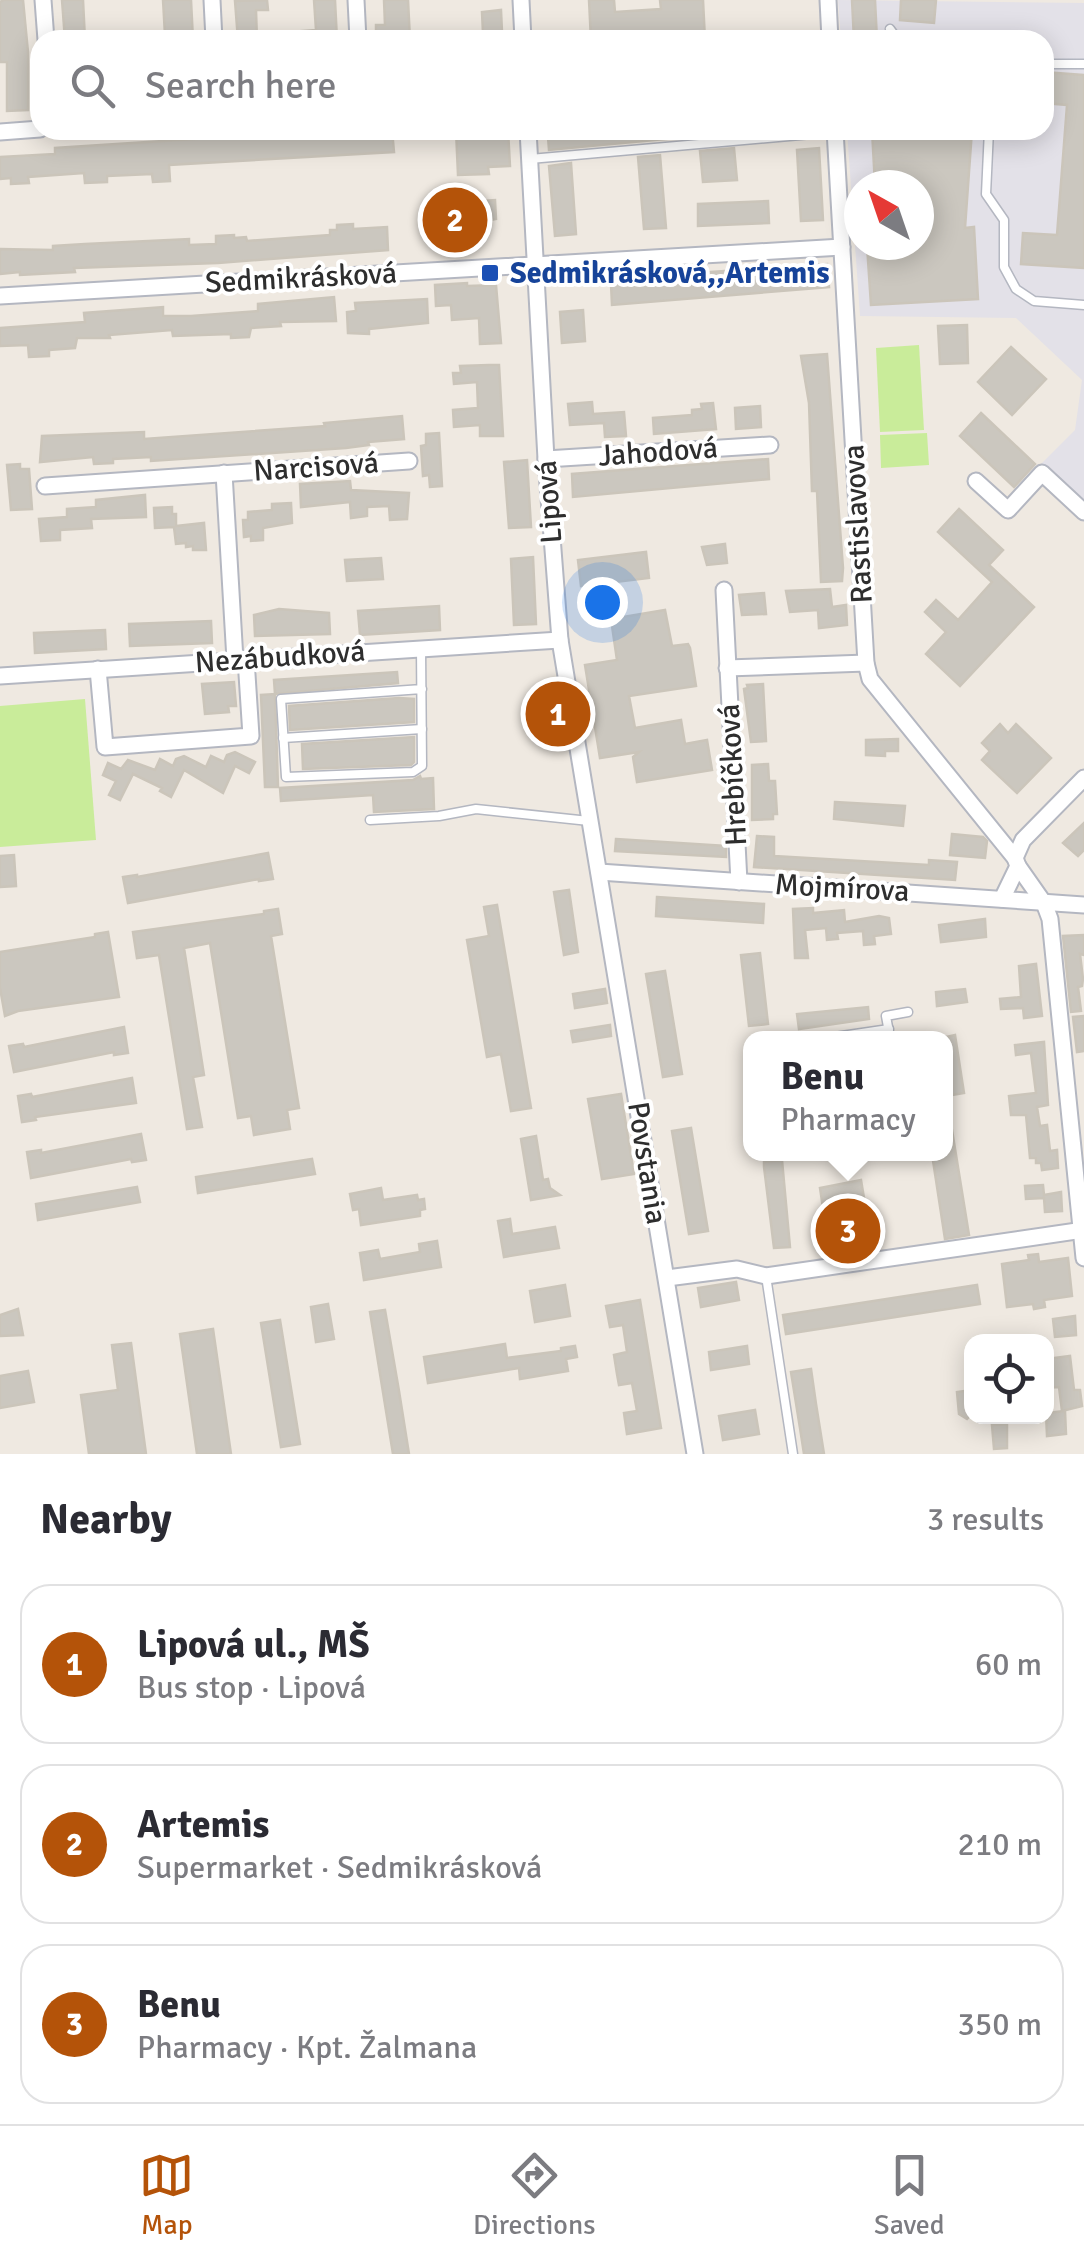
<!DOCTYPE html>
<html lang="en">
<head>
<meta charset="utf-8">
<style>
	:root { --surface:#fff; --page:#f7f7f7; --text:#2b2b33; --muted:#7c7c81; --line:#e1e1e2; --accent:#b45309 }
	body { margin:0; font-family:Signika,sans-serif; background:var(--page); color:var(--text) }
	.controls { position:absolute; right:30px; bottom:30px; display:grid; overflow:hidden; border-radius:20px; box-shadow:0 5px 25px #0003 }
	.controls button { width:90px; height:90px; display:grid; place-items:center; padding:0; border:0; border-bottom:2px solid var(--line); background:var(--surface); color:var(--text); font:50px sans-serif }
	.compass { position:absolute; left:844px; top:170px; width:90px; height:90px; border-radius:50%; background:var(--surface); box-shadow:0 5px 25px #0003; rotate:320deg }
	.you { position:absolute; left:602px; top:602px; width:35px; height:35px; margin:-25px; border:8px solid #fff; border-radius:50%; background:#1a73e8; box-shadow:0 0 0 15px #1a73e833 }
	.badge { display:grid; place-items:center; width:65px; height:65px; border-radius:50%; background:var(--accent); color:#fff; font-size:32px; font-weight:700 }
	.pin { position:absolute; translate:-50% -50%; border:5px solid #fff; box-shadow:0 2px 10px #0006 }
	.popup { position:absolute; left:743px; top:1031px; width:210px; height:130px; box-sizing:border-box; display:grid; place-content:center; border-radius:20px; background:var(--surface); filter:drop-shadow(0 2px 8px #0005); font-size:32px; white-space:nowrap; color:var(--muted) }
	.popup b { font-size:38px; color:var(--text) }
	.popup::after { content:''; position:absolute; left:50%; top:100%; margin-left:-20px; border:20px solid transparent; border-top-color:var(--surface) }
	.list { margin:0; padding:0; list-style:none }
	h2 { display:flex; justify-content:space-between; align-items:center; height:130px; margin:0; padding:0 40px; font-size:42px }
	h2 small { font-size:32px; font-weight:400; color:var(--muted) }
	.list li { display:grid; grid-template-columns:65px 1fr auto; gap:30px; align-items:center; box-sizing:border-box; height:160px; margin:0 20px 20px; padding:0 20px; border:2px solid var(--line); border-radius:30px }
	.list b { display:block; font-size:38px; white-space:nowrap }
	.list p { margin:0; font-size:32px; white-space:nowrap; color:var(--muted) }
	.list em { font-size:32px; font-style:normal; color:var(--muted) }
	.icon { flex:none; width:55px; height:55px; fill:none; stroke:currentColor; stroke-width:2; stroke-linecap:round; stroke-linejoin:round }
	.map { position:relative; flex:none; width:1084px; height:1454px; overflow:hidden }
	.search { position:absolute; background:var(--surface); box-shadow:0 5px 25px #0003; left:30px; right:30px; top:30px; height:110px; display:flex; align-items:center; gap:25px; box-sizing:border-box; padding:0 35px; border-radius:30px; color:var(--muted); font-size:38px }
	.sheet { height:670px; background:var(--surface) }
	nav { display:flex; justify-content:space-around; align-items:center; box-sizing:border-box; height:140px; border-top:2px solid var(--line); background:var(--surface); font-size:28px; color:var(--muted) }
	nav a { display:grid; justify-items:center; gap:5px }
	nav .on { color:var(--accent) }
	.map>svg:first-child { display:block }
	.industrial { fill:#e3e1e8; fill-rule:evenodd }
	.pitch { fill:#c9ec9a }
	.building { fill:#cbc7bf; stroke:#cbc5ba; stroke-width:2.5 }
	.lines { fill:none; stroke-linecap:round; stroke-linejoin:round }
	.lane-casing { stroke:#b4b7c1; stroke-width:11 }
	.street-casing { stroke:#b4b7c1; stroke-width:19 }
	.lane { stroke:#fff; stroke-width:8 }
	.street { stroke:#fff; stroke-width:15 }
	.transit-dot { fill:#1a4fb4; stroke:#fff; stroke-width:4 }
	.labels { text-anchor:middle; dominant-baseline:central; stroke-width:8; stroke-linejoin:round; paint-order:stroke }
	.transit-label { font-size:30px; font-weight:bold; fill:#164399; stroke:#fff; text-anchor:start }
	.street-label { font-size:30px; fill:#2e2e2e; stroke:#fff }
</style>
</head>
<body>
<div class="map">
<svg width="1084" height="1454" viewBox="0 0 1084 1454">
	<rect width="100%" height="100%" fill="#efe9e1"/>
	<path class="industrial" d="M838 0 1084 3V513L1037 468 1075 430 1082 380 1016 318 860 316 847 130H1044V40H841ZM859 185H919V245H859Z"/>
	<g class="pitch">
		<polygon points="919,345 924,430 880,432 876,348"/>
		<polygon points="927,433 929,465 881,468 880,435"/>
		<polygon points="85,699 96,840 0,847 0,706"/>
	</g>
	<g class="building">
		<polygon points="4,0 23,0 28,52 28,110 7,111 7,62 0,62 0,2"/>
		<polygon points="62,0 83,0 85,40 65,40"/>
		<polygon points="163,0 191,0 193,40 177,40 177,35 165,35"/>
		<polygon points="267,0 268,10 256,10 257,40 238,40 235,1"/>
		<polygon points="314,0 335,0 337,40 292,40 291,32 316,30"/>
		<polygon points="384,0 408,0 410,40 376,39 376,25 385,25"/>
		<polygon points="589,0 614,0 615,12 661,9 660,0 703,0 705,40 591,40"/>
		<polygon points="852,0 875,0 877,40 854,40"/>
		<polygon points="901,0 936,0 934,23 900,20"/>
		<polygon points="501,10 502,32 483,33 482,12"/>
		<polygon points="1044,72 1084,75 1084,268 1021,264 1023,233 1057,235 1067,105 1044,103"/>
		<polygon points="332,130 392,130 394,152 169,165 170,181 153,182 152,174 107,176 107,182 85,183 84,173 28,177 29,183 11,184 11,178 0,179 0,157 55,154 55,148"/>
		<polygon points="456,130 508,130 510,166 488,167 489,174 458,175"/>
		<polygon points="641,130 698,130 699,136 549,150 548,137"/>
		<polygon points="872,130 972,130 965,228 974,227 978,299 871,305 867,245 919,245 919,185 875,185"/>
		<polygon points="734,148 737,180 703,182 700,151"/>
		<polygon points="819,148 823,220 801,221 797,150"/>
		<polygon points="660,155 666,228 644,229 638,157"/>
		<polygon points="571,163 576,234 555,236 549,166"/>
		<polygon points="495,200 496,219 485,221 486,237 426,241 424,205"/>
		<polygon points="768,201 769,223 698,226 698,204"/>
		<polygon points="353,224 353,229 387,227 388,250 218,263 74,268 75,272 20,275 20,272 0,274 0,249 53,250 53,246 85,244 189,239 189,245 216,244 216,236 234,235 234,238 246,237 247,241 330,235 330,230 337,230 337,225"/>
		<polygon points="827,264 829,287 612,305 611,284 619,284 625,278"/>
		<polygon points="467,283 467,286 496,285 501,343 480,344 479,318 452,320 451,305 436,306 435,285"/>
		<polygon points="334,297 336,321 280,322 281,326 251,328 249,337 231,338 231,334 173,336 172,330 109,335 110,338 77,338 75,348 49,350 49,356 29,357 28,345 0,346 0,328 85,322 84,313 163,307 163,316 191,316 258,311 258,304"/>
		<polygon points="427,299 428,323 369,329 369,334 348,333 347,312 356,311 355,303"/>
		<polygon points="583,310 585,341 562,343 560,312"/>
		<polygon points="967,325 968,363 940,364 938,326"/>
		<polygon points="1011,347 1046,379 1012,415 978,382"/>
		<polygon points="827,354 843,568 842,581 821,582 817,491 812,491 809,403 801,356"/>
		<polygon points="489,365 499,365 503,436 480,436 480,425 454,427 453,410 478,408 477,382 454,384 453,373 461,373 460,366"/>
		<polygon points="592,402 593,414 624,412 626,436 605,437 604,423 570,425 568,404"/>
		<polygon points="713,403 716,429 654,434 653,418 692,415 692,410 702,409 701,404"/>
		<polygon points="760,406 761,427 736,429 735,408"/>
		<polygon points="981,413 1035,464 1014,487 960,436"/>
		<polygon points="402,416 404,439 368,442 369,445 346,448 151,461 151,457 113,459 113,463 94,464 93,457 40,462 42,436 144,432 144,439 325,426 324,423"/>
		<polygon points="439,433 442,486 430,487 429,475 423,476 421,446 426,445 426,434"/>
		<polygon points="768,459 769,479 573,497 572,474"/>
		<polygon points="527,460 531,527 509,528 504,462"/>
		<polygon points="20,464 20,469 29,469 32,509 11,510 7,465"/>
		<polygon points="350,481 351,490 409,493 407,519 390,520 389,506 367,507 367,516 351,518 350,502 301,507 300,484"/>
		<polygon points="145,495 146,517 91,519 92,528 60,530 60,540 41,541 39,519 67,517 67,509 96,507 96,500"/>
		<polygon points="291,503 292,523 263,528 263,540 251,541 251,536 244,537 243,520 248,520 248,512 272,510 272,504"/>
		<polygon points="172,507 172,514 176,514 176,526 204,523 206,550 193,550 193,546 186,547 186,543 176,544 174,527 155,528 154,508"/>
		<polygon points="959,509 1003,550 989,565 1034,607 960,686 926,654 946,632 925,612 936,600 958,620 992,582 938,532"/>
		<polygon points="725,544 727,563 707,565 702,547"/>
		<polygon points="646,552 649,578 581,586 578,560"/>
		<polygon points="533,557 536,624 514,625 511,559"/>
		<polygon points="381,558 383,579 347,581 345,560"/>
		<polygon points="830,589 832,607 846,605 847,625 819,628 818,610 790,612 786,591"/>
		<polygon points="764,593 766,614 742,615 739,595"/>
		<polygon points="439,606 440,630 360,635 358,611"/>
		<polygon points="279,609 329,613 330,634 255,636 254,615"/>
		<polygon points="665,610 672,646 688,644 690,648 696,686 629,696 635,728 681,720 685,744 707,740 712,770 637,782 633,757 639,752 600,758 585,665 617,660 611,619"/>
		<polygon points="211,621 212,643 130,646 129,624"/>
		<polygon points="105,630 106,649 35,653 34,633"/>
		<polygon points="397,672 398,683 275,694 274,680"/>
		<polygon points="234,682 236,706 228,706 229,712 205,714 202,684"/>
		<polygon points="763,684 766,741 751,742 744,689 748,688 747,685"/>
		<polygon points="275,694 278,787 265,787 261,695"/>
		<polygon points="399,698 414,699 414,722 290,730 289,706"/>
		<polygon points="1000,724 1008,733 1016,724 1051,758 1017,793 982,760 990,751 982,743"/>
		<polygon points="414,737 414,762 411,765 303,769 302,744"/>
		<polygon points="898,739 898,751 885,751 885,756 866,755 866,740"/>
		<polygon points="235,752 255,762 249,773 235,766 223,793 184,770 171,797 160,791 162,788 133,774 120,800 109,795 116,781 103,775 108,763 121,769 128,760 155,770 160,759 173,766 176,759 184,756 206,767 211,756 224,762 227,755"/>
		<polygon points="768,764 769,781 775,781 777,814 773,814 773,819 752,820 752,765"/>
		<polygon points="420,776 421,779 433,778 434,809 374,812 373,795 281,801 280,788 413,780"/>
		<polygon points="835,802 905,806 903,826 834,819"/>
		<polygon points="1084,823 1084,850 1078,856 1063,843"/>
		<polygon points="952,834 983,837 987,841 985,858 950,855"/>
		<polygon points="757,836 774,837 774,856 929,865 929,860 957,862 955,880 754,867"/>
		<polygon points="616,839 726,846 726,857 615,851"/>
		<polygon points="268,853 273,879 259,881 259,879 128,903 123,877 137,875 137,877"/>
		<polygon points="14,855 16,886 0,887 0,856"/>
		<polygon points="569,890 578,952 564,955 554,892"/>
		<polygon points="657,897 764,904 763,923 656,916"/>
		<polygon points="497,905 531,1108 511,1111 501,1054 487,1057 467,940 489,936 484,907"/>
		<polygon points="813,908 813,913 844,910 845,922 879,916 889,918 891,934 874,936 875,944 864,945 863,931 837,933 838,939 827,940 826,928 805,930 808,958 795,958 793,909"/>
		<polygon points="278,909 282,934 271,936 299,1108 287,1110 290,1129 254,1135 251,1116 238,1118 210,943 184,948 204,1075 193,1077 202,1127 187,1129 159,955 137,958 133,932 264,914 264,911"/>
		<polygon points="985,919 986,937 941,942 939,925"/>
		<polygon points="108,932 119,997 18,1011 5,1016 0,988 0,952 95,937 95,934"/>
		<polygon points="1084,935 1084,955 1080,954 1083,979 1082,986 1078,987 1081,1011 1071,1012 1063,936"/>
		<polygon points="760,953 768,1024 749,1026 741,955"/>
		<polygon points="1036,964 1042,1016 1024,1018 1023,1008 1001,1009 1000,999 1021,997 1019,966"/>
		<polygon points="665,971 682,1074 663,1077 646,974"/>
		<polygon points="605,989 607,1003 575,1008 573,994"/>
		<polygon points="965,989 967,1002 937,1006 936,992"/>
		<polygon points="868,1007 869,1019 799,1029 797,1014"/>
		<polygon points="1084,1016 1084,1051 1077,1052 1073,1017"/>
		<polygon points="610,1025 611,1036 573,1042 571,1031"/>
		<polygon points="124,1027 128,1053 114,1055 114,1052 14,1072 9,1046 23,1044 24,1047"/>
		<polygon points="955,1035 964,1093 946,1096 946,1037"/>
		<polygon points="1044,1042 1048,1105 1037,1107 1040,1126 1047,1125 1050,1151 1057,1150 1058,1168 1042,1170 1041,1163 1036,1163 1036,1158 1030,1158 1026,1115 1011,1115 1009,1096 1036,1093 1031,1053 1016,1055 1015,1045"/>
		<polygon points="132,1078 136,1103 35,1117 36,1120 22,1122 18,1096 31,1094 32,1097"/>
		<polygon points="621,1094 634,1174 602,1179 588,1099"/>
		<polygon points="951,1124 969,1235 945,1239 932,1154 946,1154 946,1125"/>
		<polygon points="691,1128 708,1231 689,1234 672,1131"/>
		<polygon points="141,1134 146,1160 132,1162 131,1159 31,1178 27,1152 41,1150 41,1153"/>
		<polygon points="536,1136 543,1180 548,1179 550,1188 560,1195 531,1200 521,1139"/>
		<polygon points="312,1159 315,1174 198,1193 196,1177"/>
		<polygon points="782,1160 790,1247 774,1248 764,1167 764,1162"/>
		<polygon points="861,1180 870,1234 828,1241 820,1188"/>
		<polygon points="1043,1185 1044,1195 1061,1192 1062,1211 1045,1212 1044,1198 1026,1199 1025,1186"/>
		<polygon points="137,1187 140,1202 38,1220 36,1204"/>
		<polygon points="381,1188 383,1200 417,1195 418,1200 424,1199 425,1209 420,1210 420,1216 361,1225 359,1209 353,1210 350,1194"/>
		<polygon points="510,1219 512,1234 555,1227 559,1248 504,1257 498,1221"/>
		<polygon points="437,1241 441,1267 364,1280 360,1253 378,1250 380,1259 420,1252 419,1244"/>
		<polygon points="1038,1254 1039,1262 1068,1258 1072,1296 1044,1300 1045,1307 1034,1309 1033,1304 1007,1307 1002,1264 1029,1260 1028,1255"/>
		<polygon points="736,1282 739,1300 701,1307 698,1288"/>
		<polygon points="565,1285 570,1316 535,1322 530,1291"/>
		<polygon points="977,1285 980,1304 786,1334 783,1315"/>
		<polygon points="640,1300 661,1428 627,1434 624,1413 637,1411 632,1383 619,1385 617,1374 614,1355 627,1352 623,1325 610,1327 606,1306"/>
		<polygon points="328,1304 334,1339 316,1342 311,1307"/>
		<polygon points="18,1309 23,1335 0,1336 0,1315"/>
		<polygon points="385,1310 399,1391 409,1454 393,1454 370,1312"/>
		<polygon points="1075,1316 1076,1335 1055,1337 1053,1319"/>
		<polygon points="280,1320 300,1444 281,1447 261,1323"/>
		<polygon points="213,1329 231,1454 197,1454 180,1334"/>
		<polygon points="131,1343 146,1454 89,1454 81,1395 118,1390 112,1345"/>
		<polygon points="505,1344 507,1358 561,1351 561,1348 575,1346 577,1357 566,1359 568,1371 520,1379 519,1368 428,1383 424,1357"/>
		<polygon points="747,1346 749,1364 711,1370 709,1352"/>
		<polygon points="1070,1356 1074,1390 1080,1390 1082,1406 1062,1411 1059,1387 1046,1388 1046,1359"/>
		<polygon points="811,1369 816,1404 824,1454 804,1454 800,1428 791,1372"/>
		<polygon points="28,1371 34,1402 0,1408 0,1376"/>
		<polygon points="972,1390 972,1414 967,1419 959,1414 957,1392"/>
		<polygon points="755,1410 759,1434 723,1440 719,1416"/>
		<polygon points="1065,1411 1066,1434 1047,1436 1046,1413"/>
		<polygon points="1007,1424 1007,1448 994,1449 992,1425"/>
	</g>
	<g class="lines">
		<defs>
			<g id="lane">
				<polyline points="890,29 898,40"/>
				<polyline points="1044,64 1084,64"/>
				<polyline points="989,130 986,194 1004,220 1004,267 1016,289 1034,301 1084,305"/>
				<polyline points="530,159 834,132"/>
				<polyline points="421,648 422,766 413,772 286,777 281,699 422,689"/>
				<polyline points="283,738 422,729"/>
				<polyline points="370,820 439,816 476,809 589,821"/>
				<polyline points="828,1038 889,1029"/>
				<polyline points="890,1038 886,1016 908,1012"/>
				<polyline points="766,1276 793,1454"/>
			</g>
			<g id="street">
				<polyline points="43,0 46,40"/>
				<polyline points="212,0 214,40"/>
				<polyline points="356,0 358,40"/>
				<polyline points="521,0 523,40"/>
				<polyline points="828,0 830,40"/>
				<polyline points="528,130 546,459 560,640 695,1454"/>
				<polyline points="835,130 866,663 870,679 1015,858 1018,866 1002,899"/>
				<polyline points="0,132 40,129"/>
				<polyline points="0,296 842,247"/>
				<polyline points="546,459 770,445"/>
				<polyline points="224,473 235,660"/>
				<polyline points="976,481 1008,510 1042,473 1084,512"/>
				<polyline points="45,486 409,461"/>
				<polyline points="724,590 739,882"/>
				<polyline points="727,668 866,663"/>
				<polyline points="98,669 105,747 251,736 246,659"/>
				<polyline points="0,676 560,640"/>
				<polyline points="1015,858 1023,840 1084,778"/>
				<polyline points="1018,866 1044,903 1050,919 1084,1258"/>
				<polyline points="599,872 1084,905"/>
				<polyline points="667,1278 737,1269 766,1276 1084,1230"/>
			</g>
		</defs>
		<use href="#lane" class="lane-casing"/>
		<use href="#street" class="street-casing"/>
		<use href="#lane" class="lane"/>
		<use href="#street" class="street"/>
	</g>
	<rect class="transit-dot" x="480" y="263" width="20" height="20" rx="5"/>
	<g class="labels">
		<g class="transit-label">
			<text x="510" y="273">Sedmikrásková,,Artemis</text>
		</g>
		<g class="street-label">
			<text transform="translate(301 278) rotate(-3)">Sedmikrásková</text>
			<text transform="translate(658 452) rotate(-4)">Jahodová</text>
			<text transform="translate(316 467) rotate(-4)">Narcisová</text>
			<text transform="translate(549 502) rotate(-94)">Lipová</text>
			<text transform="translate(858 524) rotate(-93)">Rastislavova</text>
			<text transform="translate(280 657) rotate(-4)">Nezábudková</text>
			<text transform="translate(733 775) rotate(-93)">Hrebíčková</text>
			<text transform="translate(842 888) rotate(3)">Mojmírova</text>
			<text transform="translate(647 1163) rotate(81)">Povstania</text>
		</g>
	</g>
</svg>
<div class="controls">
<button><svg class="icon" aria-label="locate" viewBox="0 0 24 24"><circle cx="12" cy="12" r="6"/><path d="M12 2v4M12 18v4M2 12h4M18 12h4"/></svg></button>
</div>
<svg class="compass" viewBox="-18 -18 36 36"><path d="M0-13l5 13h-10z" fill="#e53935"/><path d="M0 13l5-13h-10z" fill="#7c7c81"/></svg>
<div class="you"></div>
<div class="pin badge" style="left:558px;top:714px">1</div>
<div class="pin badge" style="left:455px;top:220px">2</div>
<div class="pin badge" style="left:848px;top:1231px">3</div>
<div class="popup"><b>Benu</b>Pharmacy</div>
<div class="search"><svg class="icon" aria-label="search" viewBox="0 0 24 24"><circle cx="10" cy="10" r="6"/><path d="M15 15l6 6"/></svg>Search here</div>
</div>
<section class="sheet">
<h2>Nearby<small>3 results</small></h2>
<ul class="list">
<li><span class="badge">1</span><div><b>Lipová ul., MŠ</b><p>Bus stop · Lipová</p></div><em>60 m</em></li>
<li><span class="badge">2</span><div><b>Artemis</b><p>Supermarket · Sedmikrásková</p></div><em>210 m</em></li>
<li><span class="badge">3</span><div><b>Benu</b><p>Pharmacy · Kpt. Žalmana</p></div><em>350 m</em></li>
</ul>
</section>
<nav>
<a class="on"><svg class="icon" aria-label="map" viewBox="0 0 24 24"><path d="M3 6l6-2 6 2 6-2v14l-6 2-6-2-6 2zM9 4v14M15 6v14"/></svg>Map</a>
<a><svg class="icon" aria-label="directions" viewBox="0 0 24 24"><path d="M12 3l9 9-9 9-9-9zM9 14v-3h6M13 9l2 2-2 2"/></svg>Directions</a>
<a><svg class="icon" aria-label="saved" viewBox="0 0 24 24"><path d="M7 4h10v16l-5-4-5 4z"/></svg>Saved</a>
</nav>
</body>
</html>
